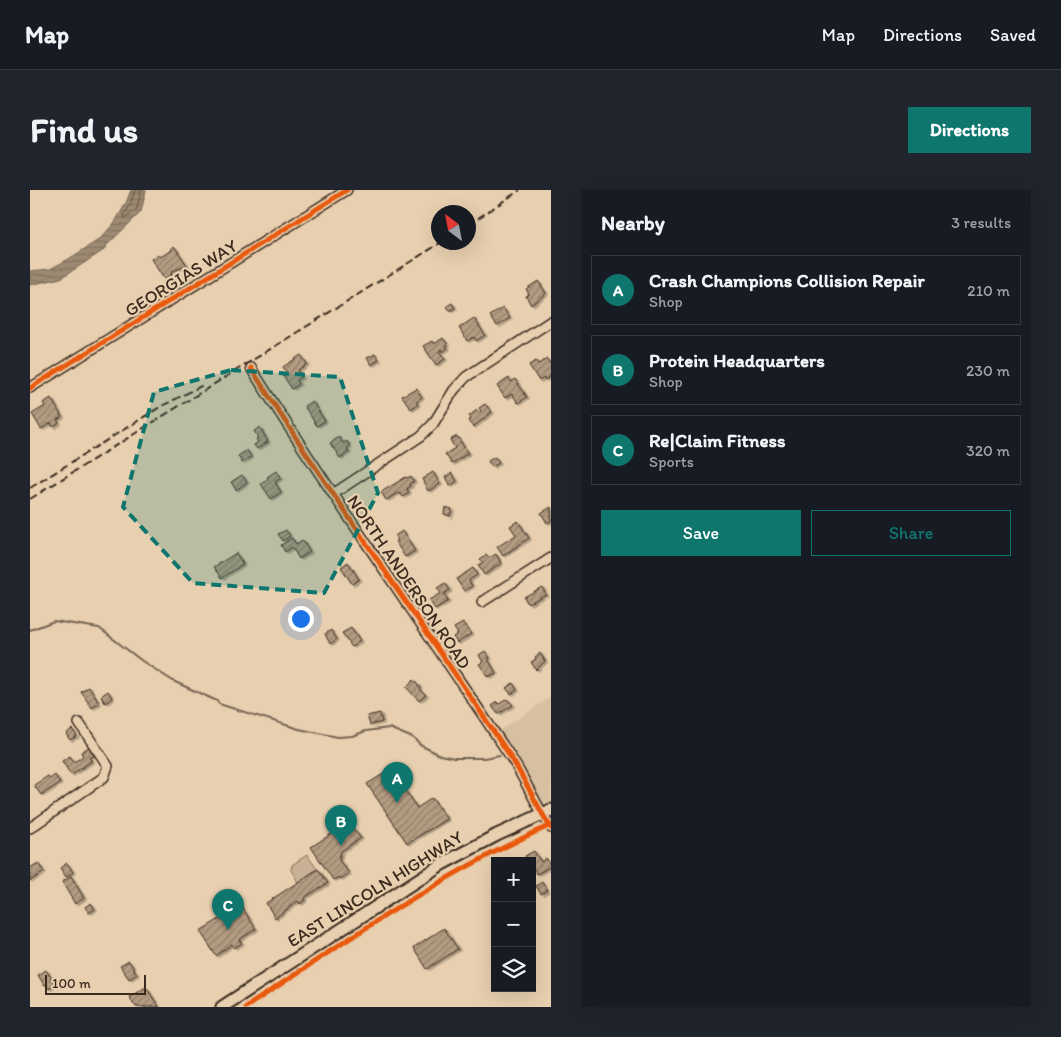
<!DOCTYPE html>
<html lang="en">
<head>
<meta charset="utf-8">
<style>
	:root { --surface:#171b24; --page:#20242c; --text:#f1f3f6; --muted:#9ea1a6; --line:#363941; --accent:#0f766e }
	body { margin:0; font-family:Itim,sans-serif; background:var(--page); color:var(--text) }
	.controls { position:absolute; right:15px; bottom:15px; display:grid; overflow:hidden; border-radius:0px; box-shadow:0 5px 20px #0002 }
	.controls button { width:45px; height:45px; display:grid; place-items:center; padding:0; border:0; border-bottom:1px solid var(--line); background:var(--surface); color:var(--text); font:25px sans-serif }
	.compass { position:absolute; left:401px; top:15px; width:45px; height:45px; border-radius:50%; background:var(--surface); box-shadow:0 5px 20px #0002; rotate:328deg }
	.scale { position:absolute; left:15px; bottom:12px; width:101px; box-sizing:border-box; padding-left:5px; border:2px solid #3b2a1e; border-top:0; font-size:14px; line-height:18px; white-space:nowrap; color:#3b2a1e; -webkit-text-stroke:4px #e7cfaf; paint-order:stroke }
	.you { position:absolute; left:270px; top:428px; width:18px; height:18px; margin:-12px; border:4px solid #fff; border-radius:50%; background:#1a73e8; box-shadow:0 0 0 8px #1a73e833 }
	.badge { display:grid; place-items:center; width:32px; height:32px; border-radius:50%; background:var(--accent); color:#fff; font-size:16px; font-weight:700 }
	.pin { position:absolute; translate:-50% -41px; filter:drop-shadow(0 1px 2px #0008) }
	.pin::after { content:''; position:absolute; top:26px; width:18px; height:15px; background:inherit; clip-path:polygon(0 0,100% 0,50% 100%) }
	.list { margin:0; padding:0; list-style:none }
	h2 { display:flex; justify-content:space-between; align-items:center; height:65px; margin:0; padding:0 20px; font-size:21px }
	h2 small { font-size:16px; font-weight:400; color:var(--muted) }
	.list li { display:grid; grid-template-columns:32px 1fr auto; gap:15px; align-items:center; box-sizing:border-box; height:70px; margin:0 10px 10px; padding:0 10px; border:1px solid var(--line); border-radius:0px }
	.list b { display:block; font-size:19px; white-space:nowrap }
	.list p { margin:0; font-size:16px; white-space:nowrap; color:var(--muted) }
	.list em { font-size:16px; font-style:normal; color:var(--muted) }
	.actions { display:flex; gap:10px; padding:15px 20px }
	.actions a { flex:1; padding:11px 0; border:1px solid var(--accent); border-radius:0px; text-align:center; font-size:18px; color:var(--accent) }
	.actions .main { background:var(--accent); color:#fff }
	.icon { flex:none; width:28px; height:28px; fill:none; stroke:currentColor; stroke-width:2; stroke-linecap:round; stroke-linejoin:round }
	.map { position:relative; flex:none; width:521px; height:817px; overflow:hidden; border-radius:0px }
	header { display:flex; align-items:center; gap:30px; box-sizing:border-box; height:70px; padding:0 25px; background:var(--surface); border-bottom:1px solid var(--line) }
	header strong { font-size:24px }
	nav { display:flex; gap:28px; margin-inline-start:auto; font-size:18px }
	.intro { display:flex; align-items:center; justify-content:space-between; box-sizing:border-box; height:120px; padding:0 30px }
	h1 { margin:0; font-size:35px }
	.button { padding:12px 22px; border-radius:0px; background:var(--accent); color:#fff; font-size:18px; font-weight:700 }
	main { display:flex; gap:30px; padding:0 30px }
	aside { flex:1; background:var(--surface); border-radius:0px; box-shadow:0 5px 20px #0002 }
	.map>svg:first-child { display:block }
	.built { fill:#d7c0a2 }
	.green { fill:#c8b195; stroke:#826e5a }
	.water { fill:url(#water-rules); stroke:#766451 }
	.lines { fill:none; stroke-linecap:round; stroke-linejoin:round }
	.shore { stroke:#635040; stroke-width:1 }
	.stream { stroke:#766451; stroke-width:2 }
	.building { fill:url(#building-hatch); stroke:#3b2a1e; filter:url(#shadow) }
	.minor-casing { stroke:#3b2a1e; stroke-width:12 }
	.major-casing { stroke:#3b2a1e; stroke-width:15 }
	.minor { stroke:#e7cfaf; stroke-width:9 }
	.major { stroke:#e7cfaf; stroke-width:11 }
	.rail { stroke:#3b2a1e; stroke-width:2; stroke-dasharray:8 4; stroke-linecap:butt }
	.cycleway-casing { stroke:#e7cfaf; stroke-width:8 }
	.cycleway { stroke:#e8590c; stroke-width:5 }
	.marked { fill:#0f766e; fill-opacity:0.2; stroke:#0f766e; stroke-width:4; stroke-dasharray:10 6; stroke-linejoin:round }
	.labels { text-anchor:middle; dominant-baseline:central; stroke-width:4.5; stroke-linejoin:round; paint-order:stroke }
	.street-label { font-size:18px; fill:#3b2a1e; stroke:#e7cfaf }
</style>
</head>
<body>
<header>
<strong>Map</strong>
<nav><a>Map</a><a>Directions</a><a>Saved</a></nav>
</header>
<div class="intro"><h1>Find us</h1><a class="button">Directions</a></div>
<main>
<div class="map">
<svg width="521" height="817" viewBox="0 0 521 817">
	<defs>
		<pattern id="water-rules" width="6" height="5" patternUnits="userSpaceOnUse" patternTransform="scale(1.25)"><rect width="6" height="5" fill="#9e8a73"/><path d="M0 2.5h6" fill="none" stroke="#82715e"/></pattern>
		<pattern id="building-hatch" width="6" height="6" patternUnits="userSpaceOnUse" patternTransform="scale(1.25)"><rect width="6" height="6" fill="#b39c82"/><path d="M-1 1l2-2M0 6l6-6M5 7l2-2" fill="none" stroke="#937f6a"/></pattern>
		<filter id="shadow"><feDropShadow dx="2.5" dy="1.5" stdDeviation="0" flood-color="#0004"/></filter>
	</defs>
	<rect width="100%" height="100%" fill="#e7cfaf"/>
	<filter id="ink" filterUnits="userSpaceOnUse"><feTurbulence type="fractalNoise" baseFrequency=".02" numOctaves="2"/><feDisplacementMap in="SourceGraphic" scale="10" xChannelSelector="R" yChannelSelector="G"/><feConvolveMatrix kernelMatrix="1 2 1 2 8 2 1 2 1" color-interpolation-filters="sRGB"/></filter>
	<g filter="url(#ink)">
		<polygon class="built" points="521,507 521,619 512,622 466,543"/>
		<polygon class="green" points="277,665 287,679 268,692 261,680 262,675"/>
		<polygon class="water" points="101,0 116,0 111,22 76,56 74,60 31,88 0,95 0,81 20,79 37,70 70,49 85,32 96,13"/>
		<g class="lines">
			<polyline class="shore" points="105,0 100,15 94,25 95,28 107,19 111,0"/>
			<polyline class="stream" points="0,440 24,431 69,438 112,471 143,491 187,511 189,514 269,539 308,547 322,546 336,541 359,538 383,548 390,555 410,565 424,568 454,568 470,565"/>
		</g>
		<g class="building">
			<polygon points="144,56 157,75 141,82 142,84 134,89 121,69 128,65 130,67 142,60 141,58"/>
			<polygon points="508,91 516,103 501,115 496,106 499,104 496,99"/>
			<polygon points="422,113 425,118 420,121 417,116"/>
			<polygon points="473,118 480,128 467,136 460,126"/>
			<polygon points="444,128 455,145 446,151 444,147 437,151 429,138"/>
			<polygon points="413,148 418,155 416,156 418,158 412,162 411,159 409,161 415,169 406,175 393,156 402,151 404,154"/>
			<polygon points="345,164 349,170 341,175 337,168"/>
			<polygon points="271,165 277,174 268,180 272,187 267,190 269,194 262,199 253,186 257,183 253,177"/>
			<polygon points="517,169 521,175 521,186 515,190 514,188 509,191 499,175 506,171 508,174"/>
			<polygon points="479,188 481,192 485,189 497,207 488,213 482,204 475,208 467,196"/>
			<polygon points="386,198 392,207 386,211 388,214 381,219 372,206"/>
			<polygon points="21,208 32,227 27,230 29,233 23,237 21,233 11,239 2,224 15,216 13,213"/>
			<polygon points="282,211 295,231 287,236 274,216"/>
			<polygon points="455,214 462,222 443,237 438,231 441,229 439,226 447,220 449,223 451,221 449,218"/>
			<polygon points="230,237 238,252 227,259 224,255 228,252 226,249 228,248 224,241"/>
			<polygon points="427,246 438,263 422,274 415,264 425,258 420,250"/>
			<polygon points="309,247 313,253 317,251 320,256 317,258 319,262 310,268 300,253"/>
			<polygon points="217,260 221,267 212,273 208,266"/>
			<polygon points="465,267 469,273 462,277 458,271"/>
			<polygon points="246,281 251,288 245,292 251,302 241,309 231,294 238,289 237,287"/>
			<polygon points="403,282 410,294 398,301 392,289"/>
			<polygon points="422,283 427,291 420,296 415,287"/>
			<polygon points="212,285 217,292 206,300 201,292"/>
			<polygon points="381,286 384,291 380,294 381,296 377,299 379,303 373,307 370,303 366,304 356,310 351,302 376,287 377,288"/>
			<polygon points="415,317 422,319 420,326 414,324"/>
			<polygon points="521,317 521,331 517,333 511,323"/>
			<polygon points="488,331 499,348 473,366 467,357 486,345 480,336"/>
			<polygon points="256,340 260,346 253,351 248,344"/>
			<polygon points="372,341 385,361 375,367 365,351 367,350 365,346"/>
			<polygon points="262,348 266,354 272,350 280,362 269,369 262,357 255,362 251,355"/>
			<polygon points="206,363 213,374 192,388 184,377"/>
			<polygon points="466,364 471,373 454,385 448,375 453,372 450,369 456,365 459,368"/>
			<polygon points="318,372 329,389 322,394 311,377"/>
			<polygon points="443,378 447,385 439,390 442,396 434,401 426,389"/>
			<polygon points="415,393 420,400 414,404 418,411 405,419 399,410 411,403 407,398"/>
			<polygon points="512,397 516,404 498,414 494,407"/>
			<polygon points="433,433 441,444 427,453 423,447 428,444 424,438"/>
			<polygon points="321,438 330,451 322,457 312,443"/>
			<polygon points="301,440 307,449 300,454 295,444"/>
			<polygon points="455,461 460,468 458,469 466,483 458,487 449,474 453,472 449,465"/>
			<polygon points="510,463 515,471 506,480 501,472 506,469 505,467"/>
			<polygon points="384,489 391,497 390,499 396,505 389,511 376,497"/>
			<polygon points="483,493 487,500 481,504 476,498"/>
			<polygon points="59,497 69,513 62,518 51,502"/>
			<polygon points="78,501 82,508 75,513 71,506"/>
			<polygon points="477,509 483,515 468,524 462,516 468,512 469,514"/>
			<polygon points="350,523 352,532 340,535 337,526"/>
			<polygon points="42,539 47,546 40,550 36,544"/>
			<polygon points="59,557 64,565 59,568 62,571 41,585 32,571 40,566 44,572 53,566 51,562"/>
			<polygon points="361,579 387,618 402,608 417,629 377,653 337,594"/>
			<polygon points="25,585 30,593 11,605 4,595 18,586 20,589"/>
			<polygon points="318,633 331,648 311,661 309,670 319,683 310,689 309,687 303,690 281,657"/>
			<polygon points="504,661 511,672 516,668 521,676 507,684 502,676 502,671 497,671 495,666"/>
			<polygon points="8,673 14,682 0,691 0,678"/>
			<polygon points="37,673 43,682 36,687 30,678"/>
			<polygon points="288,679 298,693 274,708 275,710 270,714 268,711 245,728 236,713"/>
			<polygon points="41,686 54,708 45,714 32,692"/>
			<polygon points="512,692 517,700 511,704 506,696"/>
			<polygon points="61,713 65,719 59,723 55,717"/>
			<polygon points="210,714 226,739 209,750 212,753 204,758 202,754 186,766 170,741 203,721 202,720"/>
			<polygon points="414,738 428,759 397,779 384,758"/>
			<polygon points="99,771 107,784 99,789 90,776"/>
			<polygon points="16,780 26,795 19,799 16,794 14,795 8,785"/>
			<polygon points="116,797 129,817 106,817 99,807"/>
		</g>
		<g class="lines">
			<defs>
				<g id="minor">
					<path d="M221 178C304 310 394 436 480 566 495 589 506 615 521 638"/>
					<polyline points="0,198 317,0"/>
					<polyline points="303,304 391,246 403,234 424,200 436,187 521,131"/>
					<polyline points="452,412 521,368"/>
					<polyline points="0,638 74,587 78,576 49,533"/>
				</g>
				<polyline id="major" points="192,817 412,674 467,645 521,620"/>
			</defs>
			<use href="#minor" class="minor-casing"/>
			<use href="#major" class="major-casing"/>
			<use href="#minor" class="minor"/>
			<use href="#major" class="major"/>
			<g class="rail">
				<polyline points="438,35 490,0"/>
				<polyline points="0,298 130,217 173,195"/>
				<polyline points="0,309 412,52"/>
			</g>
			<defs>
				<g id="cycleway">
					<path d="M221 178C304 310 394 436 480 566 495 589 506 615 521 638"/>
					<polyline points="0,198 317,0"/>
					<path d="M216 817C315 752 412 683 521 635"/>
				</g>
			</defs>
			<use href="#cycleway" class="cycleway-casing"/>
			<use href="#cycleway" class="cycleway"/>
		</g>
	</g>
	<path class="marked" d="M201 180 310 187 348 303 294 403 163 393 93 317 124 202Z"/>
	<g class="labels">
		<g class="street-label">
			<text transform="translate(151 88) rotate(-32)">GEORGIAS WAY</text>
			<text transform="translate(379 392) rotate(56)">NORTH ANDERSON ROAD</text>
			<text transform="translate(345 699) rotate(-32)">EAST LINCOLN HIGHWAY</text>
		</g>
	</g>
</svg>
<div class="controls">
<button>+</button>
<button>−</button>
<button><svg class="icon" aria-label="layers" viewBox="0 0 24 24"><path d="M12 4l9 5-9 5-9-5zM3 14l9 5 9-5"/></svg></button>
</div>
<svg class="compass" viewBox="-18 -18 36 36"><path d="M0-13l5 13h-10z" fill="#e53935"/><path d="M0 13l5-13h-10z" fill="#9ea1a6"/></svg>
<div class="scale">100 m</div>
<div class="you"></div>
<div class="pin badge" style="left:367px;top:613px">A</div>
<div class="pin badge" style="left:311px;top:656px">B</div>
<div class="pin badge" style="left:198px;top:740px">C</div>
</div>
<aside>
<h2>Nearby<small>3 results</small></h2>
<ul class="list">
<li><span class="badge">A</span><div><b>Crash Champions Collision Repair</b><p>Shop</p></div><em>210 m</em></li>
<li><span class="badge">B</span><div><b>Protein Headquarters</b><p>Shop</p></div><em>230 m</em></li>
<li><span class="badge">C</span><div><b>Re|Claim Fitness</b><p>Sports</p></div><em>320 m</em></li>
</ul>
<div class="actions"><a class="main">Save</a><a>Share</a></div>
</aside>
</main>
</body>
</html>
